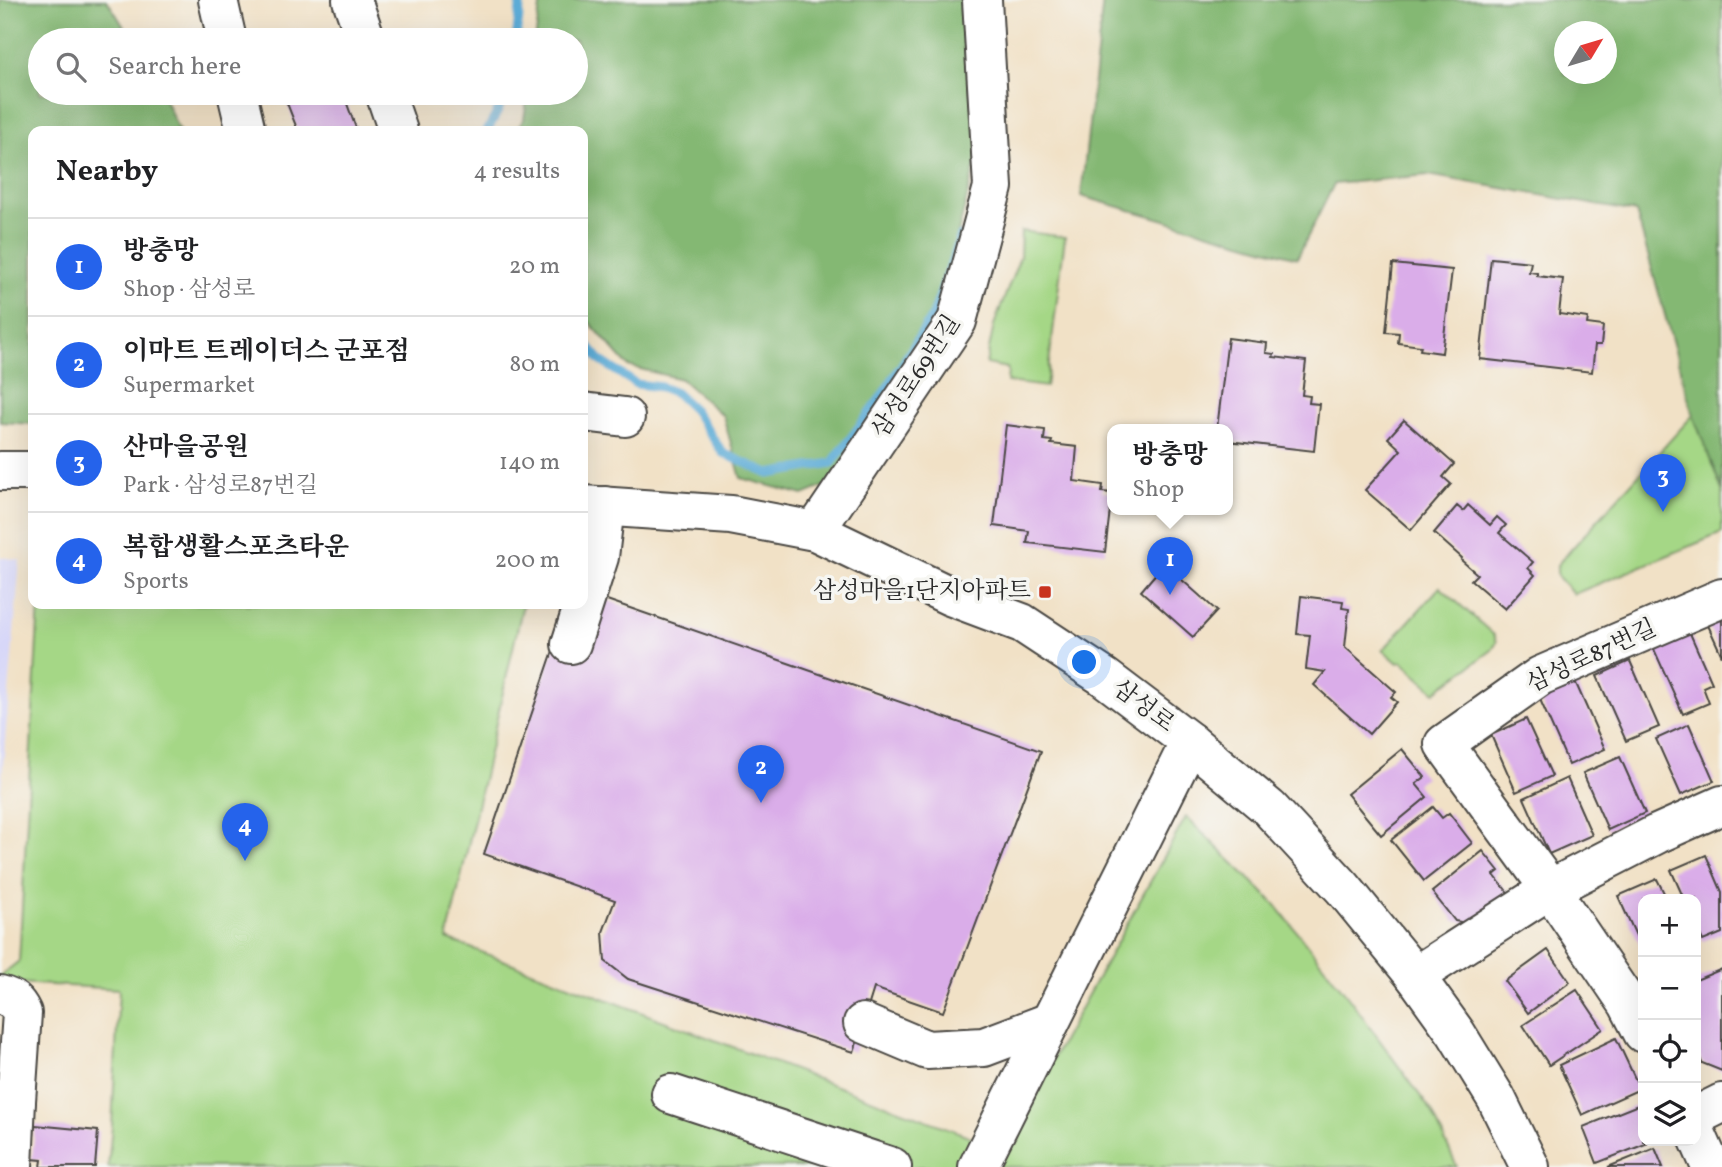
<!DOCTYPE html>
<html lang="en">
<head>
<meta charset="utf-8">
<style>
	:root { --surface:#fff; --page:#f2f2f2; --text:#202124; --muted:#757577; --line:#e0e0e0; --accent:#2563eb }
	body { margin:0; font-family:Vollkorn,"Noto Serif KR",serif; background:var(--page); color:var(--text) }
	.controls { position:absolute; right:21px; bottom:21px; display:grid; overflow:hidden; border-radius:14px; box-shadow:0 7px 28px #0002 }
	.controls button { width:63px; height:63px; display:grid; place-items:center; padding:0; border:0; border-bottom:2px solid var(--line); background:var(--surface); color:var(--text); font:35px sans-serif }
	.compass { position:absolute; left:1554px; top:21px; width:63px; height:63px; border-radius:50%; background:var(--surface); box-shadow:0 7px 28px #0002; rotate:52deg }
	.you { position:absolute; left:1085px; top:663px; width:24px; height:24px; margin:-18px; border:5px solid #fff; border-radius:50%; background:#1a73e8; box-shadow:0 0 0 10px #1a73e833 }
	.badge { display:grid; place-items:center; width:46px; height:46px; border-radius:50%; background:var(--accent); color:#fff; font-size:23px; font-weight:700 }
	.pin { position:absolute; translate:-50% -58px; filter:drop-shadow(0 2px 4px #0008) }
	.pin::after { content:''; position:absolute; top:37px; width:24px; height:21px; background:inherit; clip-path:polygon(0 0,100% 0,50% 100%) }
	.popup { position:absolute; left:1107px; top:424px; width:126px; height:91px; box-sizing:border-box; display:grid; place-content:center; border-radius:14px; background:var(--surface); filter:drop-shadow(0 2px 5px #0005); font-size:23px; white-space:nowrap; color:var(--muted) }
	.popup b { font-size:26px; color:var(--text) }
	.popup::after { content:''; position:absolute; left:50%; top:100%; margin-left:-14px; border:14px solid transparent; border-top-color:var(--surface) }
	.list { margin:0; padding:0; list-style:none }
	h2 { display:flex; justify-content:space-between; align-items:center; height:91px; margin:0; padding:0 28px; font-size:30px }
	h2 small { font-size:23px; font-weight:400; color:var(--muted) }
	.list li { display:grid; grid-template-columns:46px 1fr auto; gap:21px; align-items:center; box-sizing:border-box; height:98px; padding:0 28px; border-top:2px solid var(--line) }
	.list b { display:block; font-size:26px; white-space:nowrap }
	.list p { margin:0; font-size:23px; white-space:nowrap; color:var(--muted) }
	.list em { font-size:23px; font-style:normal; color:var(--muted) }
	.icon { flex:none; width:38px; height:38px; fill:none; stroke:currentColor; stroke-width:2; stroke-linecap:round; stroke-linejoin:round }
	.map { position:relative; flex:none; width:1722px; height:1167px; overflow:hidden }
	.search { position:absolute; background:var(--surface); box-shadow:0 7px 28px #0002; left:28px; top:28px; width:560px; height:77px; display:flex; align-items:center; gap:18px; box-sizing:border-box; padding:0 24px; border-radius:38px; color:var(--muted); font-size:26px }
	.panel { position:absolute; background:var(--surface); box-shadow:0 7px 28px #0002; left:28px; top:126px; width:560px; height:483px; border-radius:14px }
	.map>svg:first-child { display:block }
	.built { fill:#d7d7f8 }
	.green { fill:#a5d786; stroke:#688158; stroke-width:2 }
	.forest { fill:#84b873; stroke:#58724f; stroke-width:2; fill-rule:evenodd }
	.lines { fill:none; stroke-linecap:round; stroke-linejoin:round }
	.stream { stroke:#5cabd6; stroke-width:9 }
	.building { fill:#daade9 }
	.minor-casing { stroke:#494642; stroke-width:42 }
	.minor { stroke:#fff; stroke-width:38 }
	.poi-dot { fill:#c8321e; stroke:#f6f6f2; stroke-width:2.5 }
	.labels { text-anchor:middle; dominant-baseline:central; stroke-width:7; stroke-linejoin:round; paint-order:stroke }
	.street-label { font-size:24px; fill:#2b2b2b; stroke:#f6f6f2 }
	.poi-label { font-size:24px; fill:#2b2b2b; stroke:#f6f6f2; text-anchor:end }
</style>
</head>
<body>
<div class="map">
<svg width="1722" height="1167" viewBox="0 0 1722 1167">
	<rect width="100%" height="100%" fill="#f6f6f2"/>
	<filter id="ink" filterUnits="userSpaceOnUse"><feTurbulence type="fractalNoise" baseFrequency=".0143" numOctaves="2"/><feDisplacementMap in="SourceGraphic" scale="14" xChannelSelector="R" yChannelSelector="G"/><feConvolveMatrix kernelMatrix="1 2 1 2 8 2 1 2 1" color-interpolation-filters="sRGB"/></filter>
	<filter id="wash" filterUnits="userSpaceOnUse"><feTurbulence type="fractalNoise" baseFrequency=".00686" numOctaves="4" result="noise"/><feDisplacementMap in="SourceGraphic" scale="28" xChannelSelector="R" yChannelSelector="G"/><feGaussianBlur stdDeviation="1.57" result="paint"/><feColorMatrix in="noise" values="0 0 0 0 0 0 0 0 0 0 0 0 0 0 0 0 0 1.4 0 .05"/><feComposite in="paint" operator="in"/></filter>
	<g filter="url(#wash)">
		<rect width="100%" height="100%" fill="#f1e1c6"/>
		<polygon class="built" points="0,557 20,560 0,801"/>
		<g class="green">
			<polygon points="1021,231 1065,237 1046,387 1007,382 1008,370 1007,368 986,364 994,325 1020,257"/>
			<polygon points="1693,415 1722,490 1722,533 1574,594 1557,576 1557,565"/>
			<polygon points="1440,587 1494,635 1497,642 1492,650 1435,692 1401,661 1398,663 1383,650"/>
			<polygon points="39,604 523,604 447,939 1003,1149 1186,817 1275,904 1349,998 1432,1112 1457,1167 108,1167 112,1126 119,989 0,982 0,976 19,961"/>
		</g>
		<g class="forest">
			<polygon points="0,0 106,0 109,3 132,40 40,40 40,93 162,93 179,131 33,131 33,424 0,422"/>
			<polygon points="541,0 962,0 961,19 979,150 929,347 842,479 803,495 741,478 723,416 681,379 628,366 583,315 583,131 516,131 524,119 528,93 576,93 576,40 535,40"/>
			<path d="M1103 0H1722V490L1693 415 1636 212 1428 175 1334 184 1297 258 1081 196ZM1564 32H1606V74H1564Z"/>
		</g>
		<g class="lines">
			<g class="stream">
				<polyline points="516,40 521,0"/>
				<polyline points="487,131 499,109 503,93"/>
				<polyline points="583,340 601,361 636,384 661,387 676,393 694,410 723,453 769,474 832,463 882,396 933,315 961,236"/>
			</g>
		</g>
		<g id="blocks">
			<g class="building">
				<polygon points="283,93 343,93 357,131 298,131"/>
				<polygon points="1491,258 1531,262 1529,272 1537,273 1537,276 1563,279 1559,314 1588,318 1587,324 1603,326 1601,345 1595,345 1592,372 1480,359"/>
				<polygon points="1393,264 1452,270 1442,353 1420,350 1421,346 1398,343 1399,333 1386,332"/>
				<polygon points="1228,338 1267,343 1266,353 1274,354 1273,357 1306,361 1302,395 1310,396 1309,403 1319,404 1314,451 1228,441 1228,429 1217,429"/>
				<polygon points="1404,420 1454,464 1443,477 1451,484 1411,530 1365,490 1401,450 1388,438"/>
				<polygon points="1006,425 1045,430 1044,440 1052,441 1051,444 1077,447 1074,481 1103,485 1102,492 1112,493 1105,552 1027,543 1029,531 994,526"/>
				<polygon points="1468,505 1490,525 1497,517 1506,525 1499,533 1533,562 1528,568 1535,575 1505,609 1471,580 1477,574 1461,560 1462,558 1434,533 1457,506 1463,511"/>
				<polygon points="1164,564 1217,611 1193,637 1141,591"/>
				<polygon points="1301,596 1343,601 1342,608 1349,609 1345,647 1396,692 1391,697 1397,702 1369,734 1314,685 1325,672 1306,669 1310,635 1297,634"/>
				<polygon points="604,599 1041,751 943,1012 874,988 854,1052 628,979 605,961 603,932 615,900 484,854 557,639"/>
				<polygon points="1722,617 1722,656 1707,623"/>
				<polygon points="1689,631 1712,683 1703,687 1709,703 1683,714 1653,647"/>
				<polygon points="1630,661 1659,727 1626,741 1597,676"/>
				<polygon points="1574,679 1605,749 1569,765 1538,695"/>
				<polygon points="1526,719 1552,776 1516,792 1491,735"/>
				<polygon points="1689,724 1714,781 1681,795 1656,739"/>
				<polygon points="1402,749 1425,777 1416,784 1427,797 1381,835 1347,794"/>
				<polygon points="1620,757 1645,813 1608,830 1583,773"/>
				<polygon points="1567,778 1592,835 1549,854 1524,798"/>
				<polygon points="1433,807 1442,818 1449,813 1472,843 1424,881 1391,840"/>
				<polygon points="1483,851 1499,871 1494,875 1510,895 1472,924 1455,921 1432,892"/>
				<polygon points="1706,855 1722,892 1722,933 1703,941 1696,926 1696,899 1684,899 1671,870"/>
				<polygon points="1657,879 1667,899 1643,899 1643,951 1618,896"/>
				<polygon points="1548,950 1570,982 1528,1013 1505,981"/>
				<polygon points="1722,969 1722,1071 1702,1063 1696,1048 1696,980"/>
				<polygon points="1577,990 1603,1029 1549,1065 1523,1025"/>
				<polygon points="1616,1038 1640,1089 1582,1115 1559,1065"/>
				<polygon points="1643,1103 1643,1141 1653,1141 1597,1163 1583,1127"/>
				<polygon points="35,1125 98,1131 95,1167 41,1167 42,1160 32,1159"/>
				<polygon points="1655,1148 1663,1167 1608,1167"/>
			</g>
		</g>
	</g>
	<g filter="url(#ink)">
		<use href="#blocks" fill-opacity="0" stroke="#494642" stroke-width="2"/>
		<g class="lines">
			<defs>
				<g id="minor">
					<polyline points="218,0 227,40"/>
					<polyline points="352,0 366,40"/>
					<polyline points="237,93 246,131"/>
					<polyline points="385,93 398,131"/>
					<polyline points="583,412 625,417"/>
					<polyline points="0,471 33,471"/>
					<polyline points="583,505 731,515 815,531 950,596 1022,623 1104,677 1190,742 1269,808 1343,888 1415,976 1456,1033 1496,1098 1530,1167"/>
					<polyline points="815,531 957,321 993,187 982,0"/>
					<polyline points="571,644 599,557 605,506"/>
					<polyline points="1415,976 1550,889 1657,834 1722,805"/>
					<path d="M0 995C12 998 17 1002 22 1013L16 1101"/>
					<polyline points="863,1023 927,1050 984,1047 1050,1022"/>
					<polyline points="1643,1033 1628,1004 1550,889 1444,744 1540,676 1722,598"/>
					<polyline points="671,1094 892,1167"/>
					<polyline points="0,1099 16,1101 13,1167"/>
					<polyline points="1696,1116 1722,1103"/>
					<polyline points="1696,1133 1711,1167"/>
					<polyline points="978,1167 1190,742"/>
				</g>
			</defs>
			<use href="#minor" class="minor-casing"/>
			<use href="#minor" class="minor"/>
		</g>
	</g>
	<rect class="poi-dot" x="1038" y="585" width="14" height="14" rx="3.5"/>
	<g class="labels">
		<g class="street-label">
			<text transform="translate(917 377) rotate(-57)">삼성로69번길</text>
			<text transform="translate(1592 657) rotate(-25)">삼성로87번길</text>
			<text transform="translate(1143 707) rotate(37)">삼성로</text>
		</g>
		<g class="poi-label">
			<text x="1031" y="592">삼성마을1단지아파트</text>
		</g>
	</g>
</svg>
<div class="controls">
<button>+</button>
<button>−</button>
<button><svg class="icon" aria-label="locate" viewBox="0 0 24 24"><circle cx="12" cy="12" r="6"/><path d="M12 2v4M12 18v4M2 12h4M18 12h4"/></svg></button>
<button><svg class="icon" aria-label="layers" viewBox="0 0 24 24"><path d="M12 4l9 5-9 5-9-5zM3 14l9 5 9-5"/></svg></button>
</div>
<svg class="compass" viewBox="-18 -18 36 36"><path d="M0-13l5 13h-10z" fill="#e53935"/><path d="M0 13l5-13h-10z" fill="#757577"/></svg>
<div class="you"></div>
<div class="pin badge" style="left:1170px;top:595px">1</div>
<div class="popup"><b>방충망</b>Shop</div>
<div class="pin badge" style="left:761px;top:803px">2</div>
<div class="pin badge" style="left:1663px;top:512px">3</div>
<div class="pin badge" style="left:245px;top:861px">4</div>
<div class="search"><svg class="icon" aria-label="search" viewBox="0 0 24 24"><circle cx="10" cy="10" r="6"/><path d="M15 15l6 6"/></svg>Search here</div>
<section class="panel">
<h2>Nearby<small>4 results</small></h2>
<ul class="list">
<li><span class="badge">1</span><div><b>방충망</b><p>Shop · 삼성로</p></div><em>20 m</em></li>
<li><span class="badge">2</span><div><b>이마트 트레이더스 군포점</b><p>Supermarket</p></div><em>80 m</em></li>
<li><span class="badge">3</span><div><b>산마을공원</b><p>Park · 삼성로87번길</p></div><em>140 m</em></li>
<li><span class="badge">4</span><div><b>복합생활스포츠타운</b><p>Sports</p></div><em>200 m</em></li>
</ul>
</section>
</div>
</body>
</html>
